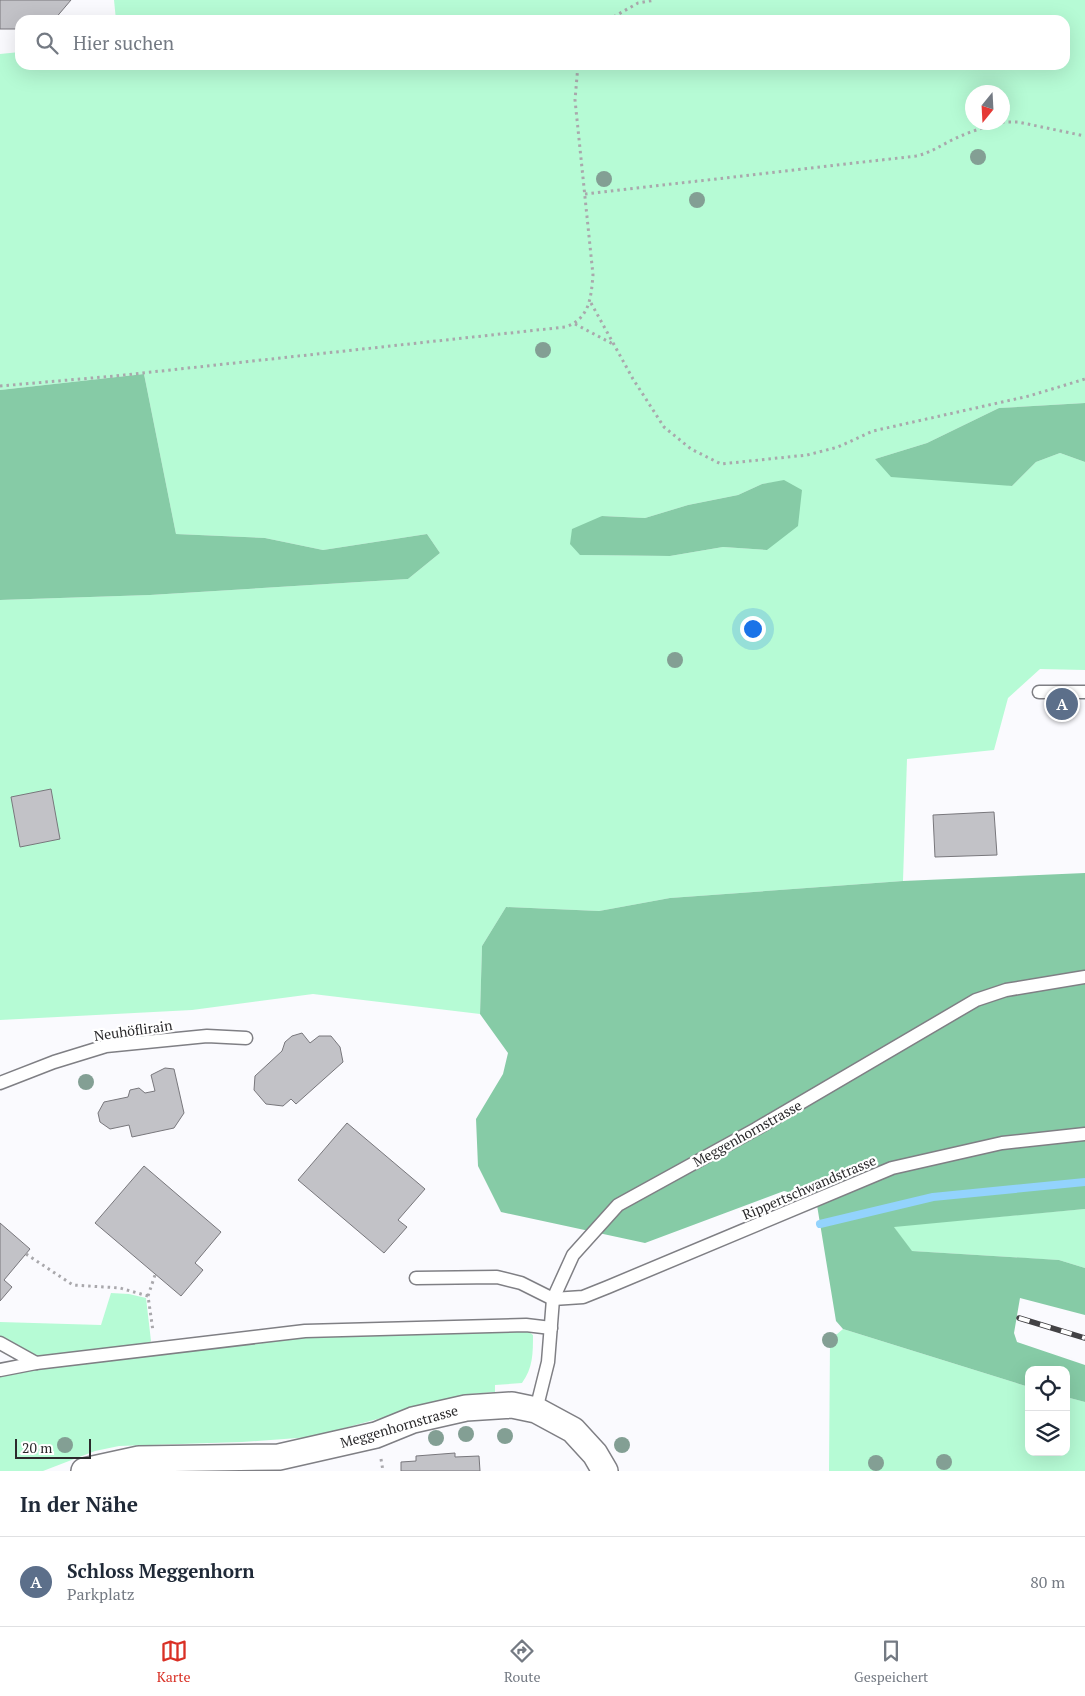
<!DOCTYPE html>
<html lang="de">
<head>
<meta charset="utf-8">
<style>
	:root { --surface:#fff; --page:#f6f6f7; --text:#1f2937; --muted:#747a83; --line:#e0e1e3; --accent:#d93025 }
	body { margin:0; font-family:"PT Serif",serif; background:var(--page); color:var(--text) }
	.controls { position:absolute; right:15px; bottom:15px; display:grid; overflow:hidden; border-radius:10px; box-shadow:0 5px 20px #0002 }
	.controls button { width:45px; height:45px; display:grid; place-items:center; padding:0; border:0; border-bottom:1px solid var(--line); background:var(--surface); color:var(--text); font:25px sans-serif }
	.compass { position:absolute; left:965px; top:85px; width:45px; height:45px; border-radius:50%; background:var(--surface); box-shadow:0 5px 20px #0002; rotate:198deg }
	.scale { position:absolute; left:15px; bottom:12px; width:76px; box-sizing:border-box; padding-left:5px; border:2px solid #2b2a2c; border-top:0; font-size:14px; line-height:18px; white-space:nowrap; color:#2b2a2c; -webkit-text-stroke:4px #fff; paint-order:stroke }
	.you { position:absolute; left:752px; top:628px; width:18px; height:18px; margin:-12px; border:4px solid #fff; border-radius:50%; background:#1a73e8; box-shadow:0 0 0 8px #1a73e833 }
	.badge { display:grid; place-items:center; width:32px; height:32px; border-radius:50%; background:var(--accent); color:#fff; font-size:16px; font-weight:700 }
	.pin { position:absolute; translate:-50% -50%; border:2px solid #fff; box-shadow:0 1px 5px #0006 }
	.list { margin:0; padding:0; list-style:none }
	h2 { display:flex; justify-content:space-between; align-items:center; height:65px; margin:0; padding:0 20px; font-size:21px }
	h2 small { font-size:16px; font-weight:400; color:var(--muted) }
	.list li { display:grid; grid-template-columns:32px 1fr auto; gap:15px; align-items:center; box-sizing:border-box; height:90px; padding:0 20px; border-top:1px solid var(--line) }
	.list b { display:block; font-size:19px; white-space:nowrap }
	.list p { margin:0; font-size:16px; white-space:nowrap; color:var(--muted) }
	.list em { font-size:16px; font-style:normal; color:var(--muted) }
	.icon { flex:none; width:28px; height:28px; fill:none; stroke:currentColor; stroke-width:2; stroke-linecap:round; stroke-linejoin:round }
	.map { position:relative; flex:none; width:1085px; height:1471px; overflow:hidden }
	.search { position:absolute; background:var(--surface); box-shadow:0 5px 20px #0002; left:15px; right:15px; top:15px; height:55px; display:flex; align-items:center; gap:12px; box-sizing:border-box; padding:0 18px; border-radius:15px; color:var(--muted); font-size:19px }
	.sheet { height:155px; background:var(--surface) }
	nav { display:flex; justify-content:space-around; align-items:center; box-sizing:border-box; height:70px; border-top:1px solid var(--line); background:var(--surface); font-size:14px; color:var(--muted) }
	nav a { display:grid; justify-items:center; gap:2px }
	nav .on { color:var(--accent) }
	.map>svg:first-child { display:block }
	.green { fill:#b6fbd5; fill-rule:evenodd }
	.forest { fill:#86cba6 }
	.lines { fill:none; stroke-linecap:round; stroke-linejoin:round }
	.stream { stroke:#93d3fd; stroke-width:8 }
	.building { fill:#c2c2c7; stroke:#78777c }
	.service-casing { stroke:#7f7f84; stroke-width:15 }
	.minor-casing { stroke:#7f7f84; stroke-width:28 }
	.path { stroke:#a9a8ac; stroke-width:3; stroke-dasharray:2.5 4; stroke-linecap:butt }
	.service { stroke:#fff; stroke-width:12 }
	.minor { stroke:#fff; stroke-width:25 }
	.rail-casing { stroke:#434245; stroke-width:5.5 }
	.rail { stroke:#fff; stroke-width:4; stroke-dasharray:11; stroke-linecap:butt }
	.tree { fill:#839f94 }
	.labels { text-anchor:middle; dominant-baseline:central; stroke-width:4.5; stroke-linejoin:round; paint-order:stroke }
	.street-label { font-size:14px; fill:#2b2a2c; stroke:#fff }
</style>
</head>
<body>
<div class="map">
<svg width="1085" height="1471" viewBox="0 0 1085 1471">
	<rect width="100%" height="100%" fill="#fafafe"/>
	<g class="green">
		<path d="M114 0H1085V403L999 408 927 443 875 459 1012 486 1036 462 1060 453 1085 462V670L1040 669 1008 698 994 750 907 759 903 881 670 898 599 911 506 907 482 946 480 1014 313 994 192 1010 0 1020V600L150 595 408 579 440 553 427 534 323 550 265 538 176 534 144 374 0 390V54L20 52V65H1065V20H116ZM972 92H1002V122H972ZM784 481 767 550 723 547 670 556 580 555 602 516 645 518 688 505 738 495 762 484Z"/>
		<polygon points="1085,1209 1085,1268 1059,1260 911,1251 893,1226"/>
		<polygon points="111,1293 129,1294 146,1298 151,1341 148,1345 40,1356 33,1355 0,1337 0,1322 101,1325"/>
		<polygon points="843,1329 1029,1387 1029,1452 1066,1452 1066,1397 1085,1402 1085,1471 829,1471 830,1340"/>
		<path d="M526 1330 533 1335C533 1353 533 1368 522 1383L495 1385V1392L470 1394 311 1437 242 1442 119 1446 95 1451 43 1471H0V1376L72 1364 304 1337Z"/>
	</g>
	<g class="forest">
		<polygon points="144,374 176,534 265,538 323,550 427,534 440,553 408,579 150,595 0,600 0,390"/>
		<polygon points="1085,403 1085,462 1060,453 1036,462 1012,486 891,477 875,459 927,443 999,408"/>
		<polygon points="784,480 802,490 798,526 767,550 723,547 670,556 580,555 570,544 572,529 602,516 645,518 688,505 738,495 762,484"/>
		<polygon points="1085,873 1085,1209 894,1227 912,1251 1059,1260 1085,1268 1085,1315 1020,1298 1014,1333 1017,1342 1085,1365 1085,1402 1066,1397 1066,1370 1029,1370 1029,1387 843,1329 836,1321 816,1199 784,1191 645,1243 501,1212 478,1166 476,1119 503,1074 508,1053 480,1014 482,946 506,907 599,911 670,898 903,881"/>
	</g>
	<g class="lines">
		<polyline class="stream" points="820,1224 933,1197 1085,1182"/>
	</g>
	<g class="building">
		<polygon points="0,0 71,0 54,20 20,20 20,29 0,29"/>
		<polygon points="51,789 60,839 20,847 11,797"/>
		<polygon points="994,812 997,855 935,857 933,815"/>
		<polygon points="302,1033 310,1043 319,1036 331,1036 340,1047 343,1062 296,1104 291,1099 283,1106 266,1104 254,1090 255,1076 282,1051 285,1042 292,1036"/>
		<polygon points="165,1068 174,1069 184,1113 174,1128 132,1137 129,1125 110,1129 100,1122 98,1113 104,1102 128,1097 130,1090 139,1088 145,1093 155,1091 151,1075"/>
		<polygon points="347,1123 425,1189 398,1220 407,1227 384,1253 298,1180"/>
		<polygon points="144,1166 221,1232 195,1263 203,1270 181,1296 95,1223"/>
		<polygon points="0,1223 30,1249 4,1280 12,1287 0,1301"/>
		<polygon points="455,1453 455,1457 479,1456 480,1471 401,1471 401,1462 416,1461 416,1456"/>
	</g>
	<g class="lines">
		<defs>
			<g id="service">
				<polyline points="1039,692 1085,692"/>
				<polyline points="0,1083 54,1062 106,1046 207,1036 246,1038"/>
				<polyline points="416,1278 497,1277 521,1283 553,1299"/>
				<polyline points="553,1299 583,1297 608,1287 892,1168 1002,1143 1085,1134"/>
				<polyline points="0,1343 36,1363"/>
				<polyline points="0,1370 36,1363 305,1331 526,1325 551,1328"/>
				<polyline points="536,1410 548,1362 553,1299 573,1255 618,1205 756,1129 976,1000 1006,990 1085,977"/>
			</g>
			<polyline id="minor" points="84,1471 139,1459 279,1457 376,1435 413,1420 466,1408 512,1405 536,1410 573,1430 595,1454 605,1471"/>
		</defs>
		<use href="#service" class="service-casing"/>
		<use href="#minor" class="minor-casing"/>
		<g class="path">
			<polyline points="608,20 638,3 655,0"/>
			<polyline points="1002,122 1018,122 1085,136"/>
			<path d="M585 194 916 156C930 153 940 146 952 140 968 132 985 127 1002 122"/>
			<polyline points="591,303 633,379 664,427 691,449 721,464 807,455 838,447 873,431 1029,396 1085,379"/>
			<polyline points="575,324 613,344"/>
			<path d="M0 386 115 376 565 327C590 319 591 297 593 275L575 100 578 65"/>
			<polyline points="26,1254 73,1285 120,1288 148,1296 153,1331"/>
			<polyline points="148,1296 155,1275"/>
			<polyline points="381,1459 383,1471"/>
		</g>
		<use href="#service" class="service"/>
		<use href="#minor" class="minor"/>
		<defs>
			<polyline id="rail" points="1019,1318 1085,1338"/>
		</defs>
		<use href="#rail" class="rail-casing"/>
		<use href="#rail" class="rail"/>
	</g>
	<g class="tree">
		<circle cx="978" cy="157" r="8"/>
		<circle cx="604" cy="179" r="8"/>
		<circle cx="697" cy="200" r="8"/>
		<circle cx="543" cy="350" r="8"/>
		<circle cx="675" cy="660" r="8"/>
		<circle cx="86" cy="1082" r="8"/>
		<circle cx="830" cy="1340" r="8"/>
		<circle cx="466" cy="1434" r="8"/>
		<circle cx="505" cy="1436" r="8"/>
		<circle cx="436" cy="1438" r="8"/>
		<circle cx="65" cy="1445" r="8"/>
		<circle cx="622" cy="1445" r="8"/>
		<circle cx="944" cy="1462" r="8"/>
		<circle cx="876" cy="1463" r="8"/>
	</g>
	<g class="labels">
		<g class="street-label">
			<text transform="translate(133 1030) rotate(-8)">Neuhöflirain</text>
			<text transform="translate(747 1133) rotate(-29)">Meggenhornstrasse</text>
			<text transform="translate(809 1187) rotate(-23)">Rippertschwandstrasse</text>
			<text transform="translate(399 1426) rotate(-16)">Meggenhornstrasse</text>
		</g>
	</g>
</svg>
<div class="controls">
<button><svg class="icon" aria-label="locate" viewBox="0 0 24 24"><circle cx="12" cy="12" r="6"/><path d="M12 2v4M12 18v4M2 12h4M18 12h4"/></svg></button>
<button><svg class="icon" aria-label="layers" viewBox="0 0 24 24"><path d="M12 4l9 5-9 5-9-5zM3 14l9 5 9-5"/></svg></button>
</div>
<svg class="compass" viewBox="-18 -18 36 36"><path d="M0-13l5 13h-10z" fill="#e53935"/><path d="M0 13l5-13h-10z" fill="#747a83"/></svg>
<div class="scale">20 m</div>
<div class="you"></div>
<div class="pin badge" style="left:1062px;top:704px;background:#5c6f8a">A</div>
<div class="search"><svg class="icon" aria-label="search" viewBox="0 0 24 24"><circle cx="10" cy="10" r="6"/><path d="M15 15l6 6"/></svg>Hier suchen</div>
</div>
<section class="sheet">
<h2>In der Nähe<small></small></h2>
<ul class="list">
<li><span class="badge" style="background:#5c6f8a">A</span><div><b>Schloss Meggenhorn</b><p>Parkplatz</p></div><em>80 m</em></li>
</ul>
</section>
<nav>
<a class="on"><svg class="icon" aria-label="map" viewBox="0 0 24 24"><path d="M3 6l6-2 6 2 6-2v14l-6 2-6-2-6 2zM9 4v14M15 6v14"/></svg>Karte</a>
<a><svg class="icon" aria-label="directions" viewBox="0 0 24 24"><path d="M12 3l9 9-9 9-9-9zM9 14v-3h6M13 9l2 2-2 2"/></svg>Route</a>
<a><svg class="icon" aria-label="saved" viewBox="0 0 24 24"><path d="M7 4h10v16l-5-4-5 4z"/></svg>Gespeichert</a>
</nav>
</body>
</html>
